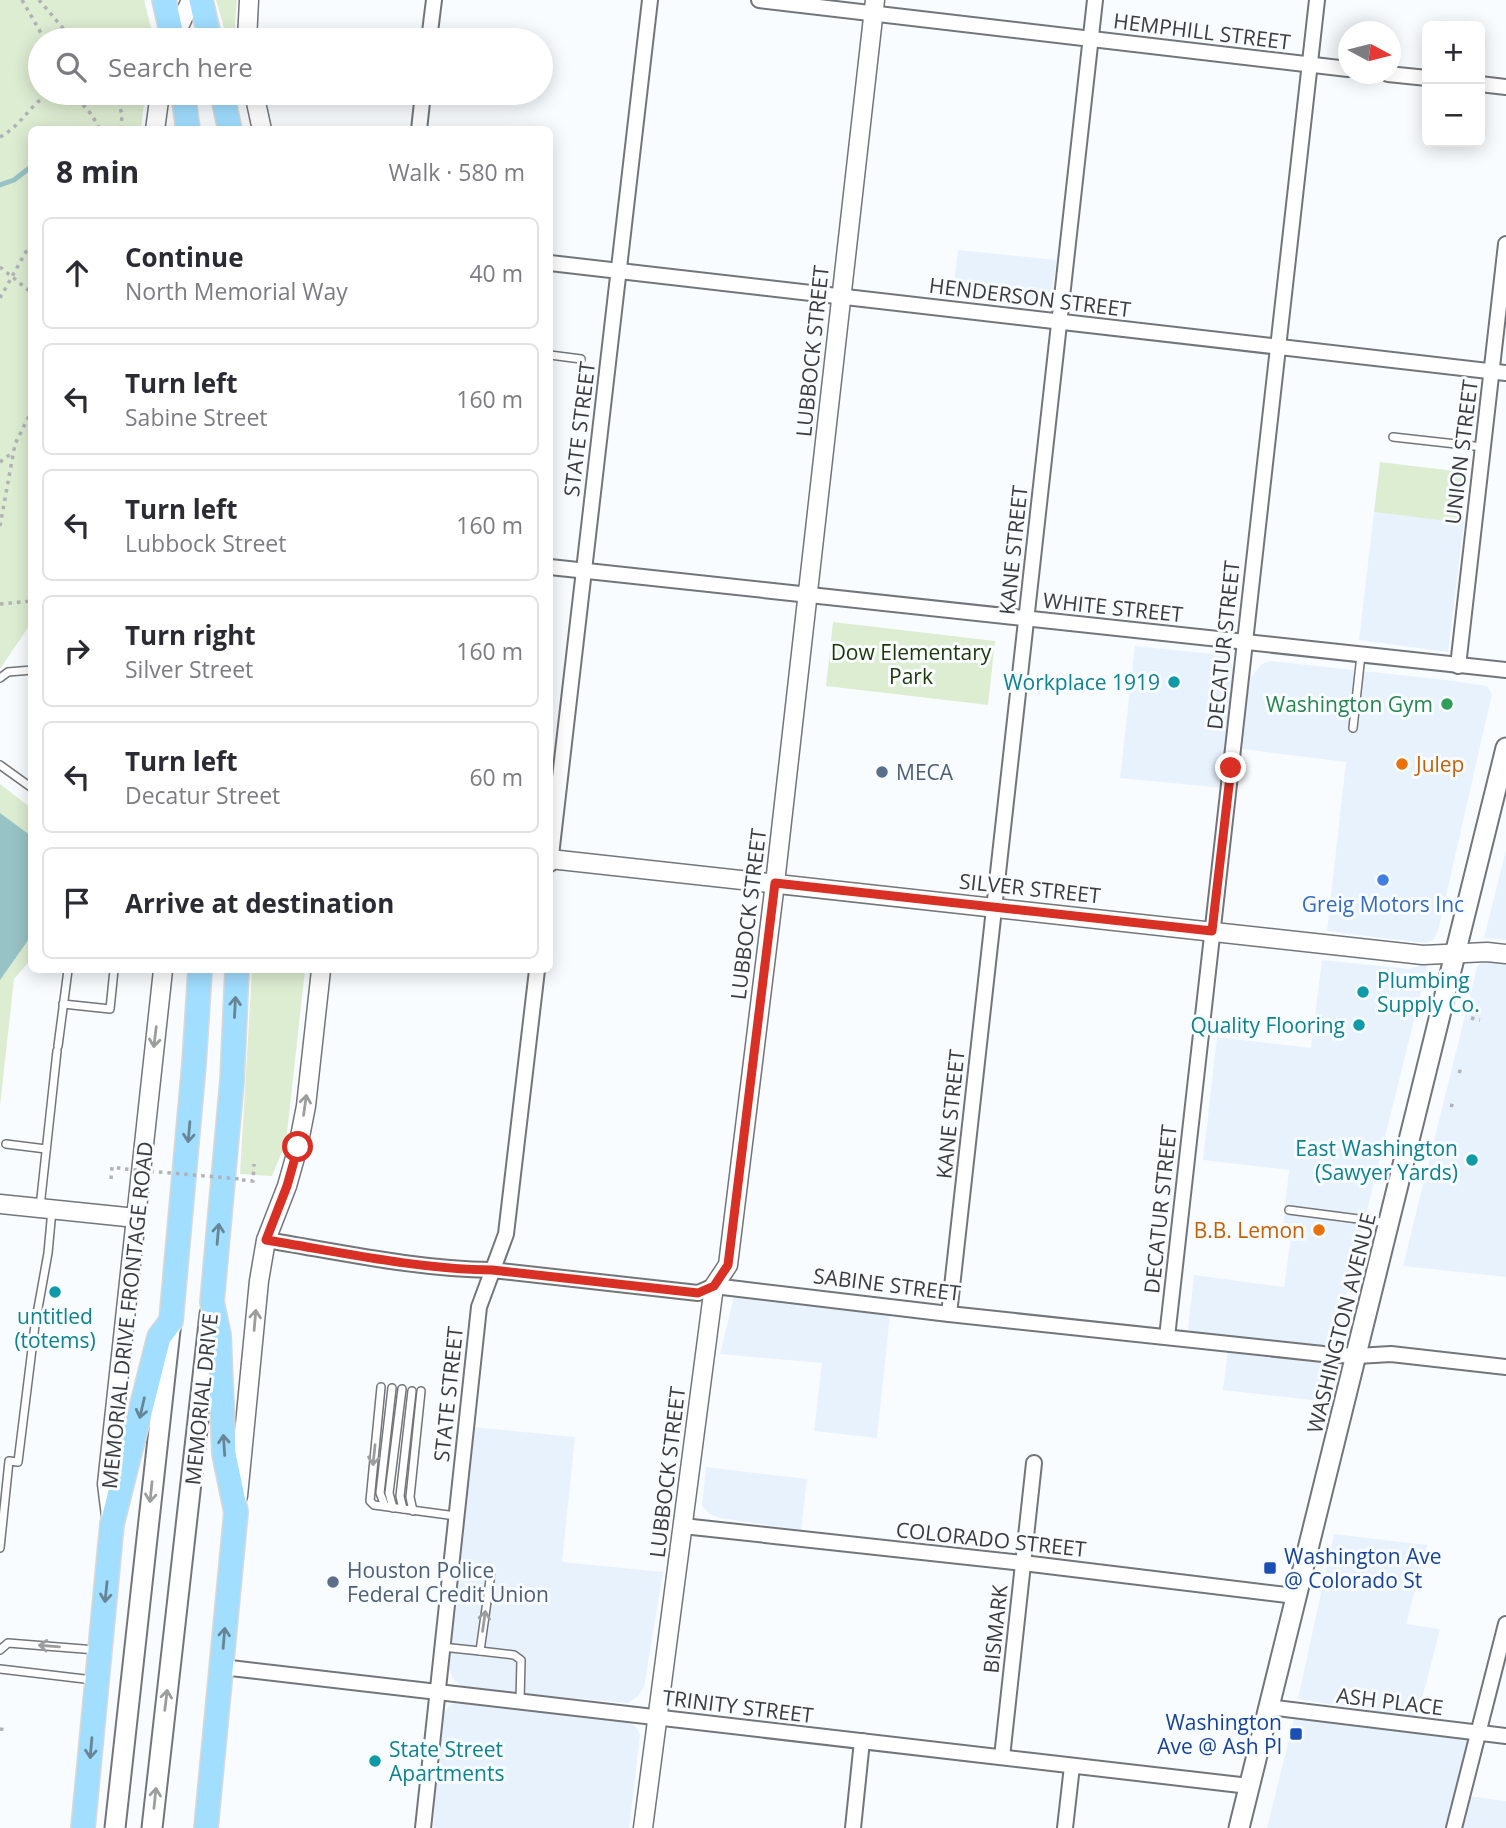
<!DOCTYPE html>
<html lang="en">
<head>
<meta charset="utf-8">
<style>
	:root { --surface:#fff; --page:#f7f7f7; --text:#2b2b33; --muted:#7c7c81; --line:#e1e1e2 }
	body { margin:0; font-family:"Open Sans",sans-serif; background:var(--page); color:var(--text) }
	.controls { position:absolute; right:21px; top:21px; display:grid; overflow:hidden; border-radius:10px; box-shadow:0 4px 18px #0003 }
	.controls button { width:63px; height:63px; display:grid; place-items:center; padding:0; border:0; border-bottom:2px solid var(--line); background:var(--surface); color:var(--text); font:35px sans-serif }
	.compass { position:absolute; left:1338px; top:21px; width:63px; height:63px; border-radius:50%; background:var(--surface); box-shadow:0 4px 18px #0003; rotate:97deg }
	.stop { position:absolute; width:21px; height:21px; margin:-16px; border:5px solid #d93025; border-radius:50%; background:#fff }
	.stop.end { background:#d93025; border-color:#fff; box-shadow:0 2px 7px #0008 }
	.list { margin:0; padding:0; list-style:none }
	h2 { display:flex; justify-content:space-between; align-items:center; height:91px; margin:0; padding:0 28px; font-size:30px }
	h2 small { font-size:23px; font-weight:400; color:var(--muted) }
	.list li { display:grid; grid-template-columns:46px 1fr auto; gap:21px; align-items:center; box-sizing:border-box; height:112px; margin:0 14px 14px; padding:0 14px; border:2px solid var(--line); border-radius:10px }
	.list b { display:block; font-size:26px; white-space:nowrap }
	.list p { margin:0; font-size:23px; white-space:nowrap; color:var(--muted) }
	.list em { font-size:23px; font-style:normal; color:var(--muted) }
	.icon { flex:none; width:38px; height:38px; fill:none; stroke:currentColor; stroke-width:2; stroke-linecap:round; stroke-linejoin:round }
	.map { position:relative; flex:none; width:1506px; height:1828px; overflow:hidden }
	.search { position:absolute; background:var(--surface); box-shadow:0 4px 18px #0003; left:28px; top:28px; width:525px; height:77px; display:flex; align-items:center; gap:18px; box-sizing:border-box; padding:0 24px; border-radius:38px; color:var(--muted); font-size:26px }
	.panel { position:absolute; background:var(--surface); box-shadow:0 4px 18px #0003; left:28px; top:126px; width:525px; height:847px; border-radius:10px }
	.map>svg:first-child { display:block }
	.built { fill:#e8f2fd }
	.green { fill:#ddedd2 }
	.water { fill:#98c3c6 }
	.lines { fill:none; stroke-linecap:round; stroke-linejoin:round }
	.stream { stroke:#98c3c6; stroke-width:5 }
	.service-casing { stroke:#727579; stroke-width:10 }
	.minor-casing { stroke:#727579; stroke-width:18 }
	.tertiary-casing { stroke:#727579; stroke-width:21 }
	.secondary-casing { stroke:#727579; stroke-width:23 }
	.primary-casing { stroke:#d8d8d8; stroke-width:26 }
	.path { stroke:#b0b2b5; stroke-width:3.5; stroke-dasharray:3.5 5; stroke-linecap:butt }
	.service { stroke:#fff; stroke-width:7 }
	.minor { stroke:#fff; stroke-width:14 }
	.tertiary { stroke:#fff; stroke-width:18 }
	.secondary { stroke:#fff; stroke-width:19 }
	.primary { stroke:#a1deff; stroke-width:23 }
	.path-bridge { stroke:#b0b2b5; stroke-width:3.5; stroke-dasharray:3.5 5; stroke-linecap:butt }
	.oneway { stroke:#688595 }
	.oneway2 { stroke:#9c9e9e }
	.route { stroke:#d93025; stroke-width:9 }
	.culture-dot { fill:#0f9aa8; stroke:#f9fcff; stroke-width:2.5 }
	.leisure-dot { fill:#2e9e5b; stroke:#f9fcff; stroke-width:2.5 }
	.food-dot { fill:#e8710a; stroke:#f9fcff; stroke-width:2.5 }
	.service-dot { fill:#5c6f8a; stroke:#f9fcff; stroke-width:2.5 }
	.shop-dot { fill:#3f7fe0; stroke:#f9fcff; stroke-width:2.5 }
	.transit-dot { fill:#1a4fb4; stroke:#f9fcff; stroke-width:2.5 }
	.labels { text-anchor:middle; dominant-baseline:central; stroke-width:6; stroke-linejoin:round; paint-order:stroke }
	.street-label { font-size:21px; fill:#3a3c3e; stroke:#f9fcff }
	.park-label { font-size:21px; fill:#1f3506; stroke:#f9fcff }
	.culture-label { font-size:21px; fill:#0d838f; stroke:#f9fcff; text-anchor:end }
	.leisure-label { font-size:21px; fill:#27864d; stroke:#f9fcff; text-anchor:end }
	.food-label { font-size:21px; fill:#c56008; stroke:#f9fcff; text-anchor:start }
	.service-label { font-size:21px; fill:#4e5e75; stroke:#f9fcff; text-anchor:start }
	.shop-label { font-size:21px; fill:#366cbe; stroke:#f9fcff }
	.transit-label { font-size:21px; fill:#164399; stroke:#f9fcff; text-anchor:start }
</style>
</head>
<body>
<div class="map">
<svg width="1506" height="1828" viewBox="0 0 1506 1828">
	<rect width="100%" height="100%" fill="#f9fcff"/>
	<g class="built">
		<polygon points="958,250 1057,260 1050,297 1043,304 1036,305 953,295"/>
		<polygon points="1374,512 1464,522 1448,652 1359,640"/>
		<polygon points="1135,646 1222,655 1229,659 1236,676 1223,788 1120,778"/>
		<polygon points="1271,661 1446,680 1487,686 1492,694 1438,931 1433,940 1425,943 1327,931 1346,762 1242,749 1250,678 1262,664"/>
		<polygon points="1506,850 1506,940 1484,938"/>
		<polygon points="1322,960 1408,969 1428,963 1320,1401 1223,1390 1228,1350 1188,1329 1194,1275 1284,1287 1291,1237 1282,1235 1289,1170 1203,1160 1217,1037 1311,1048"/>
		<polygon points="1482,962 1506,963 1506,1277 1403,1266 1477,967"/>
		<polygon points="734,1297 890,1314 877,1438 814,1431 822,1363 720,1354"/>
		<polygon points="472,1427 575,1437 562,1562 663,1572 644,1687 638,1696 628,1703 475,1689 462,1686 453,1679 449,1668"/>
		<polygon points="706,1467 807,1479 801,1530 720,1518 710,1514 702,1506"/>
		<polygon points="1334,1534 1427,1545 1406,1624 1440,1629 1417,1718 1298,1699"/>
		<polygon points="459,1701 631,1723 637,1728 640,1735 629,1828 433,1828 442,1716 450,1705"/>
		<polygon points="1295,1715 1471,1738 1448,1828 1267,1828"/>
		<polygon points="1467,1796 1506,1801 1506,1828 1459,1828"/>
	</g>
	<g class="green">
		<polygon points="0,0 144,0 154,40 40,40 40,93 145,93 141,129 32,130 31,623 0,669"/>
		<polygon points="216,0 237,0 235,24 236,36 227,38"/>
		<polygon points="1380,462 1463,472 1456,522 1374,512"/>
		<polygon points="833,622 995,641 988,705 826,686"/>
		<polygon points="0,784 31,808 32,958 14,979 0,1106"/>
		<polygon points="252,970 305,970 286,1142 272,1176 240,1174"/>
	</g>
	<polygon class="water" points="0,813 31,836 31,936 0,980"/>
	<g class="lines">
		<polyline class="stream" points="0,185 14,180 32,166"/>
		<defs>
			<g id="service">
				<polyline points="550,355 581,359"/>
				<polyline points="1393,437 1483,447"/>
				<polyline points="0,678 8,672 32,670"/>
				<polyline points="1353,728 1361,655"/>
				<polyline points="0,765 32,788"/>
				<polyline points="63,1004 110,1009 114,970"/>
				<polyline points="58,1046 68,970"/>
				<polyline points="6,1144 46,1149"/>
				<polyline points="40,1207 57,1051"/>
				<polyline points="1289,1210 1389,1223"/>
				<polyline points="381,1387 370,1501 374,1505 456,1516"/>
				<polyline points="385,1506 380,1493 392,1388"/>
				<polyline points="393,1508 389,1493 402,1389"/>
				<polyline points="403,1509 400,1496 412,1391"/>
				<polyline points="413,1511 410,1497 421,1391"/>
				<polyline points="0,1548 9,1461 18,1462 35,1325 48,1253 52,1210"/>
				<polyline points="442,1647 480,1651 491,1573 451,1569"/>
				<polyline points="0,1650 8,1643 96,1650"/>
				<polyline points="480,1651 514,1655 521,1660 520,1701"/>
				<polyline points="0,1669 93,1680"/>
			</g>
			<g id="minor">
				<polyline points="759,0 1348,69"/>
				<polyline points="429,40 434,0"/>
				<polyline points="1388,74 1427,78"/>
				<polyline points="1480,84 1506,87"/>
				<polyline points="419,130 423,93"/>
				<polyline points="550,263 1506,373"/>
				<polyline points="550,567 1506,670"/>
				<polyline points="1458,666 1506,244"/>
				<polyline points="550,864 650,0"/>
				<path d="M266 1240C340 1252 416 1269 492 1270L698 1293 714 1286 949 1314 1323 1354 1357 1356 1391 1354 1506 1367"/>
				<polyline points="949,1314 1095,0"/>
				<polyline points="1167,1337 1317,0"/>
				<polyline points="683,1526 1023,1563 1295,1596"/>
				<polyline points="222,1667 1249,1786"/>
				<polyline points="1268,1707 1506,1736"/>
				<polyline points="1002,1757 1034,1463"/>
				<polyline points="423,1828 479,1307 506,1234 537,970"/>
				<polyline points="853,1828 862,1741"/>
				<polyline points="1065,1828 1072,1766"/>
				<polyline points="1454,1828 1506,1624"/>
			</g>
			<g id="tertiary">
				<polyline points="173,40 191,0"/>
				<polyline points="247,40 249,0"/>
				<polyline points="254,93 262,130"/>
				<polyline points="155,130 160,93"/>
				<polyline points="550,859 1423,955 1487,952 1506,954"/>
				<polyline points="0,1204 136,1218"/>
				<polyline points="238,1496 259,1281 266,1240 287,1186 298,1147 306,1106 321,970"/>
				<polyline points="111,1516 107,1484 163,970"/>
				<polyline points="643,1828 714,1286 728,1265 775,883 875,0"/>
			</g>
			<g id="secondary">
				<polyline points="115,1828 171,1321"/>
				<polyline points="152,1828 210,1314"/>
				<polyline points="1239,1828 1506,748"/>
			</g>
			<g id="primary">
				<polyline points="164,0 173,40"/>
				<polyline points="201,0 210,40"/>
				<polyline points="183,93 188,130"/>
				<polyline points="222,93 230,130"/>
				<polyline points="83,1828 112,1524 159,1337 171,1321 194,1064 200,970"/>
				<polyline points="206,1828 236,1512 224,1454 219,1335 212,1302 232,1081 237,970"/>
			</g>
		</defs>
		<use href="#service" class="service-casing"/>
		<use href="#minor" class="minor-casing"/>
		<use href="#tertiary" class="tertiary-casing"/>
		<use href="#secondary" class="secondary-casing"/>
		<use href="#primary" class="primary-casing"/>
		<g class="path">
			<polyline points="22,0 45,40"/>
			<polyline points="39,0 73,40"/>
			<polyline points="115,93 122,114 121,130"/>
			<path d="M0 137C22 125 28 107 48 94 77 95 87 104 100 130"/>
			<polyline points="0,267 32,293"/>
			<polyline points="0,298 32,241"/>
			<polyline points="0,462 12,453"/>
			<polyline points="0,526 15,444 32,410"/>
			<polyline points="0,604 32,601"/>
			<polyline points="1471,1018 1480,1020"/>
			<polyline points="1458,1071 1466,1073"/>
			<polyline points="1450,1105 1458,1107"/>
			<polyline points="111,1179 112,1167 125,1169"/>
			<polyline points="242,1180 253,1181 254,1164"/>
			<polyline points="0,1729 7,1730"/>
		</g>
		<use href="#service" class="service"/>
		<use href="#minor" class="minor"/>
		<use href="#tertiary" class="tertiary"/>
		<use href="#secondary" class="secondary"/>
		<use href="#primary" class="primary"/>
		<polyline class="path-bridge" points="125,1169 240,1179"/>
	</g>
	<defs><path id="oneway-shaft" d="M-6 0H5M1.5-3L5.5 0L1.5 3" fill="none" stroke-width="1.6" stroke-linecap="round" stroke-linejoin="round" transform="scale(1.75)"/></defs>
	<g class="oneway">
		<use href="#oneway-shaft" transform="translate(235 1007) rotate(-87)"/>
		<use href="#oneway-shaft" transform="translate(189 1132) rotate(95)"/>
		<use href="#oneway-shaft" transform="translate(218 1234) rotate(-85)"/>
		<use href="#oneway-shaft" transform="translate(142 1408) rotate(103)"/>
		<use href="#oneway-shaft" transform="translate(224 1445) rotate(-94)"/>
		<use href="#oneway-shaft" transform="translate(106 1592) rotate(96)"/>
		<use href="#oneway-shaft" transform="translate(224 1638) rotate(-85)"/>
		<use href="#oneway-shaft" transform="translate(91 1748) rotate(95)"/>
	</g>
	<g class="oneway2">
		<use href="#oneway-shaft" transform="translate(155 1037) rotate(97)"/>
		<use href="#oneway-shaft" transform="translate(305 1105) rotate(-82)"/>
		<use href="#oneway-shaft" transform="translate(255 1320) rotate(-85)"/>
		<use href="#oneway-shaft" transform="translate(374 1455) rotate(96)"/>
		<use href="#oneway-shaft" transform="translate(151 1492) rotate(96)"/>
		<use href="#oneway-shaft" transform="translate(484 1621) rotate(-82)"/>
		<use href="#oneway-shaft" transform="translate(49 1646) rotate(-175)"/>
		<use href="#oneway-shaft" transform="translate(166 1700) rotate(-83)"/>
		<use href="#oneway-shaft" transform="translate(155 1798) rotate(-84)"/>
	</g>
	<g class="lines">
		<path class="route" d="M298 1147 287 1186 266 1240C340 1252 416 1269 492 1270L698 1293 714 1286 728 1265 775 883 1212 931 1231 768"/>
	</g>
	<g class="culture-dot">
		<circle cx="1174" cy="682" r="7"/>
		<circle cx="1363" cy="992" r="7"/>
		<circle cx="1359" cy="1025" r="7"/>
		<circle cx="1472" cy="1160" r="7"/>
		<circle cx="55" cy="1292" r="7"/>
		<circle cx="375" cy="1761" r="7"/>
	</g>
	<circle class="leisure-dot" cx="1447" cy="704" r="7"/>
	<g class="food-dot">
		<circle cx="1402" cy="764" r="7"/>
		<circle cx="1319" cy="1230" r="7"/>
	</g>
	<g class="service-dot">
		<circle cx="882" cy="772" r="7"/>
		<circle cx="333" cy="1582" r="7"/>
	</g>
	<circle class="shop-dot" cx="1383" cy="880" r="7"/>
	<g class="transit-dot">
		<rect x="1263" y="1561" width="14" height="14" rx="3.5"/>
		<rect x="1289" y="1727" width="14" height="14" rx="3.5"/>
	</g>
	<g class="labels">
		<g class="street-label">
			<text transform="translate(1202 31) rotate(7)">HEMPHILL STREET</text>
			<text transform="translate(1030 297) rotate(7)">HENDERSON STREET</text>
			<text transform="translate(812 351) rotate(-84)">LUBBOCK STREET</text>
			<text transform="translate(579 429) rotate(-83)">STATE STREET</text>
			<text transform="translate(1461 452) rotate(-83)">UNION STREET</text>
			<text transform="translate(1013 550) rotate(-84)">KANE STREET</text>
			<text transform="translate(1113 607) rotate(6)">WHITE STREET</text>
			<text transform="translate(1223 645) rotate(-84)">DECATUR STREET</text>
			<text transform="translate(1030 888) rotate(6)">SILVER STREET</text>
			<text transform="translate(748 914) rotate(-83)">LUBBOCK STREET</text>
			<text transform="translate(950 1114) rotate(-84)">KANE STREET</text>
			<text transform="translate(1160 1209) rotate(-84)">DECATUR STREET</text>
			<text transform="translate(887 1284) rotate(7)">SABINE STREET</text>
			<text transform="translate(127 1315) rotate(-84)">MEMORIAL DRIVE FRONTAGE ROAD</text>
			<text transform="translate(1341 1323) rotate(-76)">WASHINGTON AVENUE</text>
			<text transform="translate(448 1394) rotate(-84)">STATE STREET</text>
			<text transform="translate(201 1399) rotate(-84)">MEMORIAL DRIVE</text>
			<text transform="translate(667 1472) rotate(-83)">LUBBOCK STREET</text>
			<text transform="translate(991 1539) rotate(6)">COLORADO STREET</text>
			<text transform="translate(995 1629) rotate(-84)">BISMARK</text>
			<text transform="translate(1390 1701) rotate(7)">ASH PLACE</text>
			<text transform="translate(738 1706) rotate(7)">TRINITY STREET</text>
		</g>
		<g class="park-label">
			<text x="911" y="652">Dow Elementary<tspan x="911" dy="24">Park</tspan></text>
		</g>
		<g class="culture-label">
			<text x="1160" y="682">Workplace 1919</text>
			<text x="1377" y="980" text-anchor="start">Plumbing<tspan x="1377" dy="24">Supply Co.</tspan></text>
			<text x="1345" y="1025">Quality Flooring</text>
			<text x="1458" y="1148">East Washington<tspan x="1458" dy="24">(Sawyer Yards)</tspan></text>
			<text x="55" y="1316" text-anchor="middle">untitled<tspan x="55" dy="24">(totems)</tspan></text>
			<text x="389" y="1749" text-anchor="start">State Street<tspan x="389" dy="24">Apartments</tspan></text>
		</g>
		<g class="leisure-label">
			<text x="1433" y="704">Washington Gym</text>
		</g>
		<g class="food-label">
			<text x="1416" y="764">Julep</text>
			<text x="1305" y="1230" text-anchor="end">B.B. Lemon</text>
		</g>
		<g class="service-label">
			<text x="896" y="772">MECA</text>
			<text x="347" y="1570">Houston Police<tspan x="347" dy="24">Federal Credit Union</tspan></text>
		</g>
		<g class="shop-label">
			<text x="1383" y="904">Greig Motors Inc</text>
		</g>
		<g class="transit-label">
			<text x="1284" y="1556">Washington Ave<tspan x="1284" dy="24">@ Colorado St</tspan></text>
			<text x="1282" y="1722" text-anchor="end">Washington<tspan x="1282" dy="24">Ave @ Ash Pl</tspan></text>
		</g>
	</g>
</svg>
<div class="controls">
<button>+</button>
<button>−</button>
</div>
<svg class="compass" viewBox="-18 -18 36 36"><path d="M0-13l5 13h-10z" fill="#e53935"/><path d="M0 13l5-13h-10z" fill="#7c7c81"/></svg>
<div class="stop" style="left:298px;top:1147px"></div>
<div class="stop end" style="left:1231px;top:768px"></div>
<div class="search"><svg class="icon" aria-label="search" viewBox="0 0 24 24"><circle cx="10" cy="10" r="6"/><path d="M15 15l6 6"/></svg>Search here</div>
<section class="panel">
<h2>8 min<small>Walk · 580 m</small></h2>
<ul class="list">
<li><svg class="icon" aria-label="ahead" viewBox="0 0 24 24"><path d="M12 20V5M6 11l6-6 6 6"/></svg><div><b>Continue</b><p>North Memorial Way</p></div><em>40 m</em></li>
<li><svg class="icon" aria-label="left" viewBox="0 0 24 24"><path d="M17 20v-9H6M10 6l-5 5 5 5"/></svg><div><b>Turn left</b><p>Sabine Street</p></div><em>160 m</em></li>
<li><svg class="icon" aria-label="left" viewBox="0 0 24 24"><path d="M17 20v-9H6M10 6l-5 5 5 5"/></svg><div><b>Turn left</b><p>Lubbock Street</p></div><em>160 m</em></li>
<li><svg class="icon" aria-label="right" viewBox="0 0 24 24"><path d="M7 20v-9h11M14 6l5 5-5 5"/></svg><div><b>Turn right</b><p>Silver Street</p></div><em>160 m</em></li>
<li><svg class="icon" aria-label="left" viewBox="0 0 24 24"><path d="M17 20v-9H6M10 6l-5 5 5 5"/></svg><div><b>Turn left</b><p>Decatur Street</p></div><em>60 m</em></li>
<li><svg class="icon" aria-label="arrive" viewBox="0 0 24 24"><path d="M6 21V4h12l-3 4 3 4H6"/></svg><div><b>Arrive at destination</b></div></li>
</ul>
</section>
</div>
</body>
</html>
